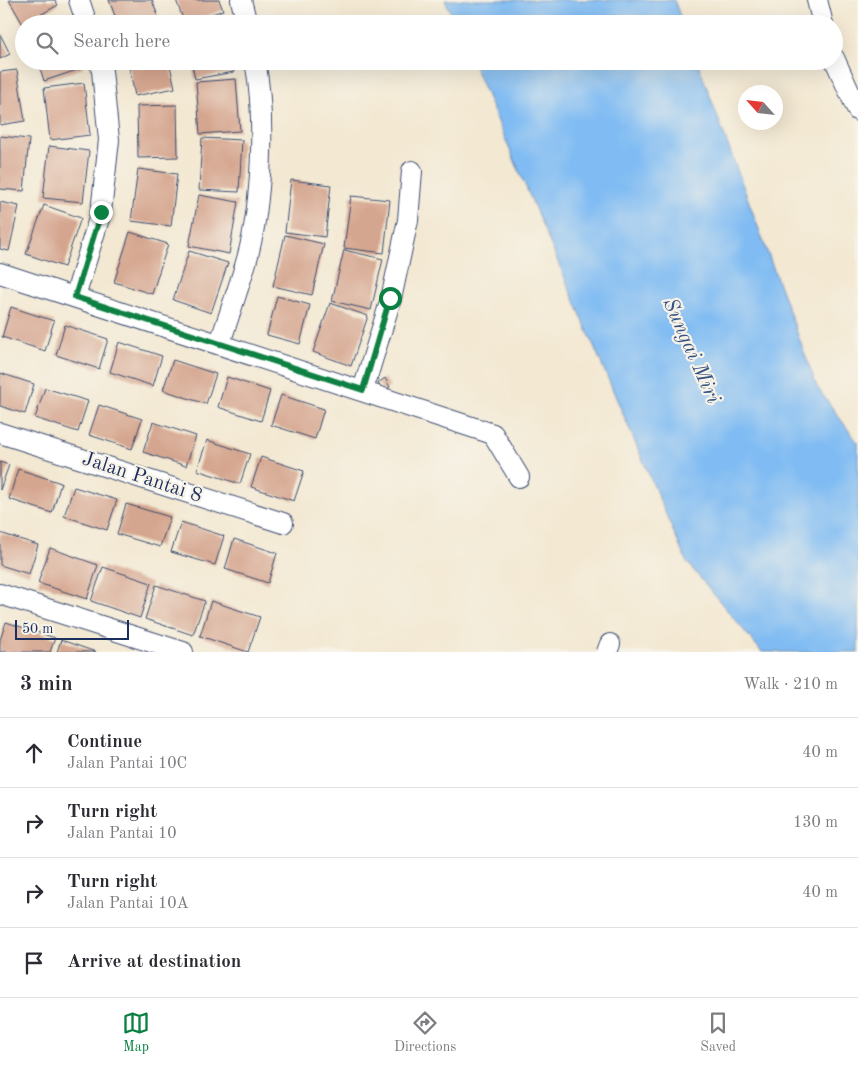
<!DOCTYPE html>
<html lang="en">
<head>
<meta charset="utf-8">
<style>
	:root { --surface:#fff; --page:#f7f7f7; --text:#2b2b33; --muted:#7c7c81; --line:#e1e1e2; --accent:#0b8043 }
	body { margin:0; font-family:"Old Standard TT",serif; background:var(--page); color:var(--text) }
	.compass { position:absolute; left:738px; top:85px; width:45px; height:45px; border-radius:50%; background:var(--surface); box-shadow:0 5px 20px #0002; rotate:297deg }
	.scale { position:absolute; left:15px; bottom:12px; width:114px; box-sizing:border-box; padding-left:5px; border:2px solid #1b2f5e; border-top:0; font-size:14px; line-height:18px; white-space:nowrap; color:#1b2f5e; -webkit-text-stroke:4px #f7f3e8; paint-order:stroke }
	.stop { position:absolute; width:15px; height:15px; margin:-11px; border:4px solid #0b8043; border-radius:50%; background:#fff }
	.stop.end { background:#0b8043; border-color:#fff; box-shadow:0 1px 5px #0008 }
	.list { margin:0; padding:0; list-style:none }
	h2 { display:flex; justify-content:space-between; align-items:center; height:65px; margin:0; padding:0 20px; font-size:21px }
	h2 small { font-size:16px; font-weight:400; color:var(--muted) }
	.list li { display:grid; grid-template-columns:32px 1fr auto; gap:15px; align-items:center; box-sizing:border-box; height:70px; padding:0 20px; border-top:1px solid var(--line) }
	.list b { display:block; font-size:19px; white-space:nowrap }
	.list p { margin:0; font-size:16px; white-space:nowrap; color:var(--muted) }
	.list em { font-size:16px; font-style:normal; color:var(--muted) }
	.icon { flex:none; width:28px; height:28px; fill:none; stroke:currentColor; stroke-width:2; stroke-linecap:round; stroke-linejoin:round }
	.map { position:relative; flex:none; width:858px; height:652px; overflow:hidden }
	.search { position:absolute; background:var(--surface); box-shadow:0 5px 20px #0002; left:15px; right:15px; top:15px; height:55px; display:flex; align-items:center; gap:12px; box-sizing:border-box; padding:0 18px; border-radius:28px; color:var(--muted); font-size:19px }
	.sheet { height:345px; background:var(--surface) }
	nav { display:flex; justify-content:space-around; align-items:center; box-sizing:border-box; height:70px; border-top:1px solid var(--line); background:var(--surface); font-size:14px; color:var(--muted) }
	nav a { display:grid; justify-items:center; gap:2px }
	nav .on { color:var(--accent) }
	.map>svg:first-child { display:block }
	.water { fill:#80bcf3; stroke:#4e76a8 }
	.building { fill:#d5a68f }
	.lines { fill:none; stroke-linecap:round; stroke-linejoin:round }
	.minor-casing { stroke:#3b4b6f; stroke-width:22 }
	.minor { stroke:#fff; stroke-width:20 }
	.route { stroke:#0b8043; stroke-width:6 }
	.labels { text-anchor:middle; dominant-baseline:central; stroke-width:4.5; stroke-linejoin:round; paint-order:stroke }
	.street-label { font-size:20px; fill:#1b2f5e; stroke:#f7f3e8 }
	.water-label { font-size:21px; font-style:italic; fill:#345283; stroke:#f7f3e8 }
</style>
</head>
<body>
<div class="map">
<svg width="858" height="652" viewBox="0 0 858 652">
	<rect width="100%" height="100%" fill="#f7f3e8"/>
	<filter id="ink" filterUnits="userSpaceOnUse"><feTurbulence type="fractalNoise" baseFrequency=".02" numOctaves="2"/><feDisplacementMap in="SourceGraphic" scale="10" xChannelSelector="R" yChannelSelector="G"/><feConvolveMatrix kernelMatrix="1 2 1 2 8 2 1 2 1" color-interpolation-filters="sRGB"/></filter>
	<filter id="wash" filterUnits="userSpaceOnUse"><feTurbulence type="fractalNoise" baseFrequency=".0096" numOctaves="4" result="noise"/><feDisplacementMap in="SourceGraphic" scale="20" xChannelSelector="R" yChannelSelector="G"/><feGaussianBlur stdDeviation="1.12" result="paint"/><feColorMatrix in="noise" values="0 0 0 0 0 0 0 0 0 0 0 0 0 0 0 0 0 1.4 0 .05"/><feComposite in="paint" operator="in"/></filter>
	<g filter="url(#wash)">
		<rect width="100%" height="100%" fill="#f3e8d2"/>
		<g class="water">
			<polygon points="445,0 674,0 683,24 456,24"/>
			<polygon points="472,61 697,61 817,387 858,443 858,652 762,652 686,561"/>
		</g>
		<g id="blocks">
			<g class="building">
				<polygon points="9,0 55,0 58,5 24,24 24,26"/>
				<polygon points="109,0 152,0 160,22 154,24 118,24"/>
				<polygon points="176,0 219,0 223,10 185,24"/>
				<polygon points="65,18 67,24 51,24 51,23"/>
				<polygon points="225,20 225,24 212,24 211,23"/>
				<polygon points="0,34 10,54 0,59"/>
				<polygon points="38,61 80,61 83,68 44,81"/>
				<polygon points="128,61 169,61 175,88 135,96"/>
				<polygon points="191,61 232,61 234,72 195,79"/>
				<polygon points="17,70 25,121 0,125 0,72"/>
				<polygon points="236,79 240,131 200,134 196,82"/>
				<polygon points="84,83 90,135 50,140 44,88"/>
				<polygon points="177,105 178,157 138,158 137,106"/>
				<polygon points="0,136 29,139 24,191 0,189"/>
				<polygon points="202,138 242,140 239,192 199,190"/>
				<polygon points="49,146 89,151 83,202 43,198"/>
				<polygon points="138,169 177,174 171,226 131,221"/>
				<polygon points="291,180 331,185 325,237 285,232"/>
				<polygon points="199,195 238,202 229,254 189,246"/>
				<polygon points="351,196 390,200 384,253 344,248"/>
				<polygon points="0,202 19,206 9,251 0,249"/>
				<polygon points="44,205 81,218 64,267 26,254"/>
				<polygon points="130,232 168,244 152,294 114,282"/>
				<polygon points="285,235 324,244 312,295 273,286"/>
				<polygon points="344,250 383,259 371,310 332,301"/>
				<polygon points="189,251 228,263 211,313 173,300"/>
				<polygon points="277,296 310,305 300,344 267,335"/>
				<polygon points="330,303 368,316 351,366 313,352"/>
				<polygon points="11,307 54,321 45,351 2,337"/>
				<polygon points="65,325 108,339 99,369 56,355"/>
				<polygon points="119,342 162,356 153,386 110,372"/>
				<polygon points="173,360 216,374 206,404 163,390"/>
				<polygon points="0,373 34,384 25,414 0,406"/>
				<polygon points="227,377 270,391 261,421 218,407"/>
				<polygon points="385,378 390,387 383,391 378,383"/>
				<polygon points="45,388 88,401 78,432 35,418"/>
				<polygon points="281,395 324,409 315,439 271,425"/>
				<polygon points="99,405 142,419 132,449 89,435"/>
				<polygon points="153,422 196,436 186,466 143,452"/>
				<polygon points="207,440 250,454 240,484 197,470"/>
				<polygon points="261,457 304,471 294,501 251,487"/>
				<polygon points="0,462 9,465 0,490"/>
				<polygon points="18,469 61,483 52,513 9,499"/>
				<polygon points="74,487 117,500 107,530 64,516"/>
				<polygon points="126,504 170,517 160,547 117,534"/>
				<polygon points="181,522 224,536 215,565 171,552"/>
				<polygon points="0,533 38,545 29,574 0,565"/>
				<polygon points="234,539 277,553 268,583 225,569"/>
				<polygon points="50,548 98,565 87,599 38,583"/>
				<polygon points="103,567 151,583 140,618 91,601"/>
				<polygon points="156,585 205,601 193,635 145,619"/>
				<polygon points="211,601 260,617 248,652 200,636"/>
				<polygon points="6,622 55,638 50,652 0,652 0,640"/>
				<polygon points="61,640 96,652 57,652"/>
			</g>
		</g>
	</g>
	<g filter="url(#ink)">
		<use href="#blocks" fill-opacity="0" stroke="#3b4b6f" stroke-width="1"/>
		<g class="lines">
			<defs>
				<g id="minor">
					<polyline points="79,0 87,24"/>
					<polyline points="241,0 247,24"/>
					<polyline points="817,0 823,24"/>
					<polyline points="834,58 858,111"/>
					<polyline points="0,273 493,434 519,477"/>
					<polyline points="75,297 101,212 109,140 102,71 99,61"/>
					<path d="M220 343C229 315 239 287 247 259 262 204 266 117 255 61"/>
					<polyline points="363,390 391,299 408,220 412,171"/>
					<polyline points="0,433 283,523"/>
					<polyline points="0,594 183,652"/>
					<polyline points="607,652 610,644"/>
				</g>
			</defs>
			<use href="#minor" class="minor-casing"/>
			<use href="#minor" class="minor"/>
		</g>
	</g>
	<g class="lines" filter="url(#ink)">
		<polyline class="route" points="101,212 75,297 363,390 390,298"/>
	</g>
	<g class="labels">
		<g class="street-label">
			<text transform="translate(142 478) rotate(18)">Jalan Pantai 8</text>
		</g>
		<g class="water-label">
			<text transform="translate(691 351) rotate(66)">Sungai Miri</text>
		</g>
	</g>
</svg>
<svg class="compass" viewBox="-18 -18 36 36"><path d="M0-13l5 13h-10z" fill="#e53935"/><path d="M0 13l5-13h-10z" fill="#7c7c81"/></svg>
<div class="scale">50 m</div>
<div class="stop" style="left:390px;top:298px"></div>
<div class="stop end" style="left:101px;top:212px"></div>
<div class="search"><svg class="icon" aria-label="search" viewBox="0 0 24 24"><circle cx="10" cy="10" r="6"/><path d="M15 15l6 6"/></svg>Search here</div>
</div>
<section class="sheet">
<h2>3 min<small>Walk · 210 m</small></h2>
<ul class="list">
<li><svg class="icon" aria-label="ahead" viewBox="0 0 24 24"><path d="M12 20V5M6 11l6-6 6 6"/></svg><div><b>Continue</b><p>Jalan Pantai 10C</p></div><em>40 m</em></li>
<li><svg class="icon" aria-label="right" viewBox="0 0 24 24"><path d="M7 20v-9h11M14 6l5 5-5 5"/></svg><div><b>Turn right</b><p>Jalan Pantai 10</p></div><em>130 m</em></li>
<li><svg class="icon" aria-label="right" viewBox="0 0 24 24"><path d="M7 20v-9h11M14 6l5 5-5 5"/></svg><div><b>Turn right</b><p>Jalan Pantai 10A</p></div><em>40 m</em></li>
<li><svg class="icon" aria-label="arrive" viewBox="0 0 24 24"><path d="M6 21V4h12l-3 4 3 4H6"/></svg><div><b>Arrive at destination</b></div></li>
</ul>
</section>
<nav>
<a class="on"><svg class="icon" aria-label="map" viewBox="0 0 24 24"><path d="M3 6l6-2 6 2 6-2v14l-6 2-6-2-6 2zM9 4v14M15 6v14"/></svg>Map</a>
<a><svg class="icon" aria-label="directions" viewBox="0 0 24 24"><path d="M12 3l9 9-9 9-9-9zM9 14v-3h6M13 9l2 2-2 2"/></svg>Directions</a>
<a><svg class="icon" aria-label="saved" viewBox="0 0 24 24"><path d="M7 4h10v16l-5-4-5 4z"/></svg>Saved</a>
</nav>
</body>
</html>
